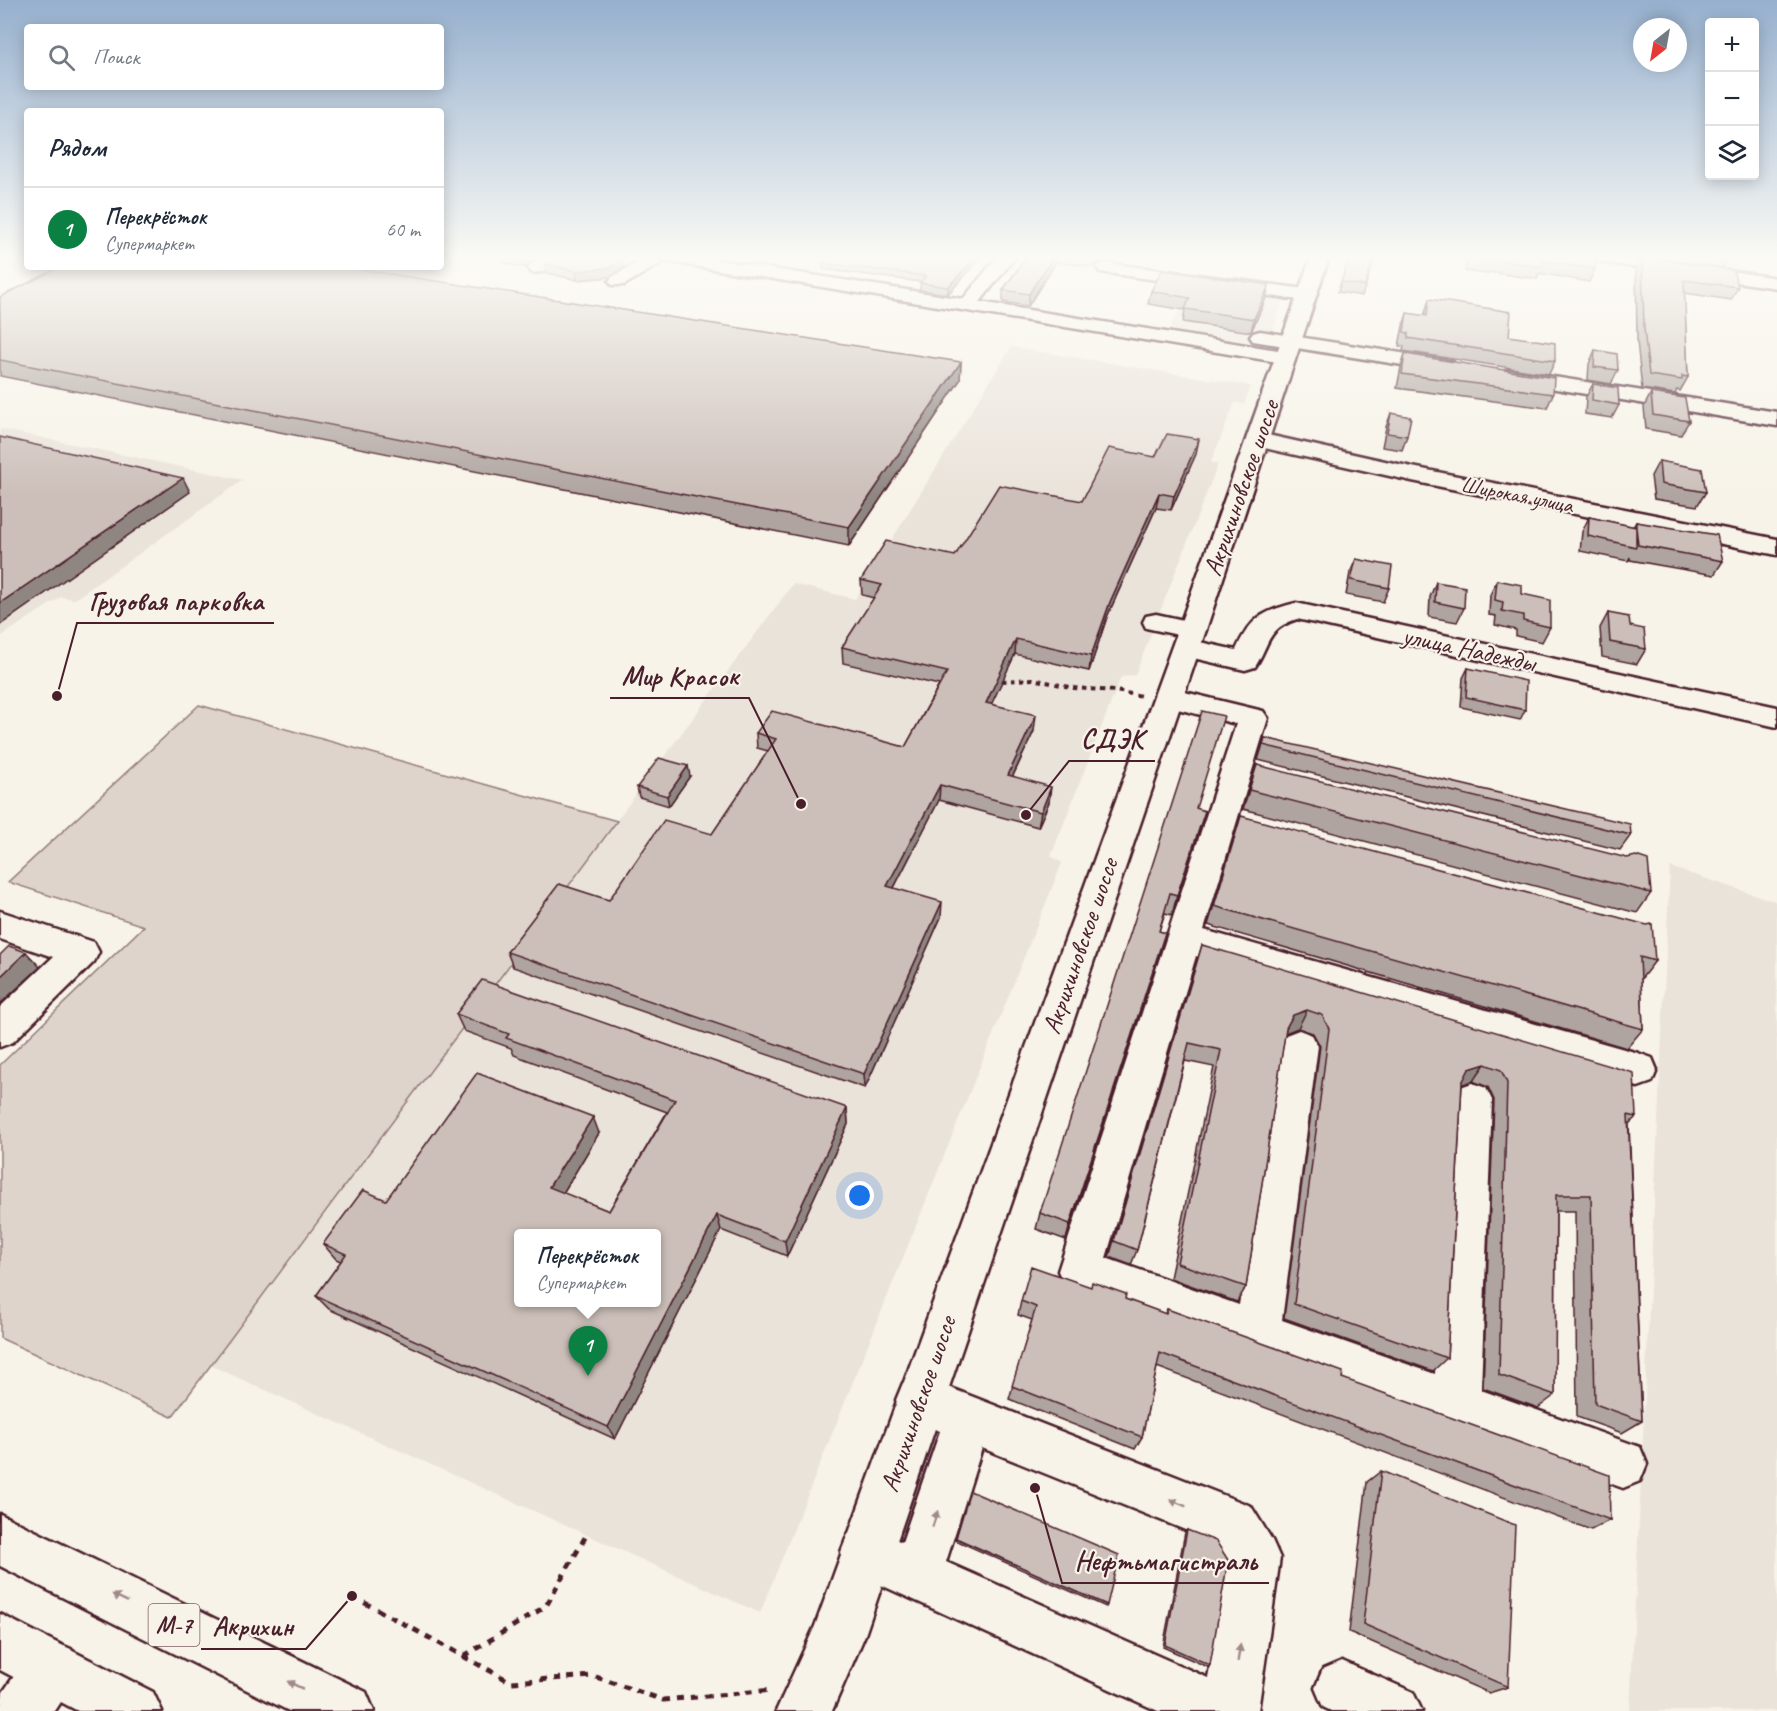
<!DOCTYPE html>
<html lang="ru">
<head>
<meta charset="utf-8">
<style>
	:root { --surface:#fff; --page:#f2f2f3; --text:#1f2937; --muted:#747a83; --line:#e0e1e3; --accent:#0b8043 }
	body { margin:0; font-family:Caveat,sans-serif; background:var(--page); color:var(--text) }
	.controls { position:absolute; right:18px; top:18px; display:grid; overflow:hidden; border-radius:6px; box-shadow:0 3px 15px #0003 }
	.controls button { width:54px; height:54px; display:grid; place-items:center; padding:0; border:0; border-bottom:2px solid var(--line); background:var(--surface); color:var(--text); font:30px sans-serif }
	.compass { position:absolute; left:1633px; top:18px; width:54px; height:54px; border-radius:50%; background:var(--surface); box-shadow:0 3px 15px #0003; rotate:211deg }
	.you { position:absolute; left:860px; top:1196px; width:21px; height:21px; margin:-15px; border:4px solid #fff; border-radius:50%; background:#1a73e8; box-shadow:0 0 0 9px #1a73e833 }
	.badge { display:grid; place-items:center; width:39px; height:39px; border-radius:50%; background:var(--accent); color:#fff; font-size:20px; font-weight:700 }
	.pin { position:absolute; translate:-50% -50px; filter:drop-shadow(0 2px 3px #0008) }
	.pin::after { content:''; position:absolute; top:32px; width:21px; height:18px; background:inherit; clip-path:polygon(0 0,100% 0,50% 100%) }
	.popup { position:absolute; left:514px; top:1229px; width:147px; height:78px; box-sizing:border-box; display:grid; place-content:center; border-radius:6px; background:var(--surface); filter:drop-shadow(0 2px 4px #0005); font-size:20px; white-space:nowrap; color:var(--muted) }
	.popup b { font-size:22px; color:var(--text) }
	.popup::after { content:''; position:absolute; left:50%; top:100%; margin-left:-12px; border:12px solid transparent; border-top-color:var(--surface) }
	.list { margin:0; padding:0; list-style:none }
	h2 { display:flex; justify-content:space-between; align-items:center; height:78px; margin:0; padding:0 24px; font-size:26px }
	h2 small { font-size:20px; font-weight:400; color:var(--muted) }
	.list li { display:grid; grid-template-columns:39px 1fr auto; gap:18px; align-items:center; box-sizing:border-box; height:84px; padding:0 24px; border-top:2px solid var(--line) }
	.list b { display:block; font-size:22px; white-space:nowrap }
	.list p { margin:0; font-size:20px; white-space:nowrap; color:var(--muted) }
	.list em { font-size:20px; font-style:normal; color:var(--muted) }
	.icon { flex:none; width:33px; height:33px; fill:none; stroke:currentColor; stroke-width:2; stroke-linecap:round; stroke-linejoin:round }
	.map { position:relative; flex:none; width:1777px; height:1711px; overflow:hidden }
	.search { position:absolute; background:var(--surface); box-shadow:0 3px 15px #0003; left:24px; top:24px; width:420px; height:66px; display:flex; align-items:center; gap:15px; box-sizing:border-box; padding:0 21px; border-radius:6px; color:var(--muted); font-size:22px }
	.panel { position:absolute; background:var(--surface); box-shadow:0 3px 15px #0003; left:24px; top:108px; width:420px; height:162px; border-radius:6px }
	.map>svg:first-child { display:block }
	.built { fill:#eae3da; fill-rule:evenodd }
	.green { fill:#ded4cc; stroke:#947a7c; stroke-width:1.5 }
	.lines { fill:none; stroke-linecap:round; stroke-linejoin:round }
	.minor-casing { stroke:#4a1f2b; stroke-width:5 }
	.major-casing { stroke:#4a1f2b; stroke-width:5 }
	.highway-casing { stroke:#4a1f2b; stroke-width:5 }
	.path-far1 { stroke:#4a1f2b; stroke-width:4; stroke-dasharray:4.5 4.5; stroke-linecap:butt }
	.path { stroke:#4a1f2b; stroke-width:5; stroke-dasharray:7 7; stroke-linecap:butt }
	.minor { fill:#f7f3e8; fill-rule:evenodd }
	.major { fill:#f7f3e8; fill-rule:evenodd }
	.highway { fill:#f7f3e8; fill-rule:evenodd }
	.wall { fill:#afa49f; stroke:#4a1f2b; stroke-width:1.5 }
	.shaded-wall { fill:#8f8682; stroke:#4a1f2b; stroke-width:1.5 }
	.building { fill:#ccbfb9; stroke:#4a1f2b; stroke-width:1.5; fill-rule:evenodd }
	.oneway { fill:#a0898a }
	.labels { text-anchor:middle; dominant-baseline:central; stroke-width:4.5; stroke-linejoin:round; paint-order:stroke }
	.far-street-label { font-size:22px; fill:#4a1f2b; stroke:#f7f3e8 }
	.shield { fill:#f7f3e8; stroke:#7e5f64; stroke-width:1.5 }
	.shield-label { font-size:24px; font-weight:bold; fill:#4a1f2b }
	.street-label { font-size:26px; fill:#4a1f2b; stroke:#f7f3e8 }
	.leader { fill:none; stroke:#4a1f2b; stroke-width:2 }
	.callout-dot { fill:#4a1f2b; stroke:#f7f3e8; stroke-width:2 }
	.callout-label { font-size:27px; text-anchor:middle; font-weight:bold; fill:#4a1f2b; stroke:#f7f3e8; stroke-width:4.5; stroke-linejoin:round; paint-order:stroke }
</style>
</head>
<body>
<div class="map">
<svg width="1777" height="1711" viewBox="0 0 1777 1711">
	<rect width="100%" height="100%" fill="#f7f3e8"/>
	<filter id="ink" filterUnits="userSpaceOnUse"><feTurbulence type="fractalNoise" baseFrequency=".0167" numOctaves="2"/><feDisplacementMap in="SourceGraphic" scale="12" xChannelSelector="R" yChannelSelector="G"/><feConvolveMatrix kernelMatrix="1 2 1 2 8 2 1 2 1" color-interpolation-filters="sRGB"/></filter>
	<g filter="url(#ink)">
		<g class="built">
			<polygon points="1193,281 1285,294 1268,346 1169,330"/>
			<path d="M1011 347 1251 386 1244 404 1235 402 1211 462 1218 464 1135 675 1121 677 1051 856 1062 863 760 1613 210 1365 793 584 855 599ZM519 1234H657V1302H519Z"/>
			<polygon points="0,429 243,480 75,599 61,597 0,637"/>
			<polygon points="1670,867 1777,902 1777,1711 1630,1711"/>
		</g>
		<polygon class="green" points="199,705 617,821 172,1417 0,1338 0,1065 144,926 8,882"/>
		<g class="lines">
			<defs>
				<g id="minor">
					<path d="M546 257H568C560 266 542 275 531 272L528 268 531 264Z"/>
					<polygon points="647,257 699,257 963,299 997,257 1015,257 980,302 1284,351 1291,353 1294,357 1291,361 1284,363 664,261 624,285 612,285 609,281 612,277"/>
					<polygon points="1592,257 1635,257 1777,278 1777,288 1601,262 1595,261"/>
					<polygon points="1106,263 1306,289 1313,291 1315,295 1313,299 1306,301 1100,272 1097,268 1100,264"/>
					<polygon points="1260,331 1446,360 1453,362 1456,366 1453,370 1446,372 1253,341 1250,337 1253,333"/>
					<polygon points="1509,370 1777,412 1777,426 1502,380 1499,376 1502,372"/>
					<polygon points="1259,433 1412,467 1777,539 1777,555 1412,481 1251,445 1248,440 1251,435"/>
					<path d="M1296 603 1777 707V727L1297 619C1266 629 1270 644 1255 667L1245 670 1176 654 1172 648 1176 642 1186 639 1236 650C1250 618 1263 611 1296 603Z"/>
					<polygon points="1156,614 1202,624 1206,630 1202,636 1192,638 1146,628 1143,622 1146,616"/>
					<polygon points="1168,688 1263,711 1268,718 1204,930 1638,1053 1652,1058 1657,1070 1652,1082 1638,1087 1196,956 1106,1258 1239,1305 1280,1046 1286,1035 1299,1030 1312,1035 1318,1046 1282,1320 1435,1374 1452,1100 1458,1088 1472,1083 1486,1088 1492,1100 1481,1390 1640,1447 1647,1464 1640,1481 1623,1488 1065,1286 1058,1271 1236,724 1158,704 1154,697 1158,690"/>
					<polygon points="0,911 94,942 99,952 94,962 13,1042 0,1047 0,1007 53,957 0,939"/>
					<path d="M920 1376 1251 1506 1272 1540 1280 1558 1258 1711H1158L848 1570 841 1552 848 1534 866 1527 902 1542 940 1431 903 1417 896 1400 903 1383ZM982 1448 1215 1542 1228 1562 1208 1678 946 1562Z"/>
					<polygon points="52,1641 71,1649 79,1668 71,1687 55,1711 0,1711 3,1692 33,1649"/>
					<polygon points="1342,1661 1413,1692 1422,1711 1331,1711 1323,1707 1315,1688 1323,1669"/>
				</g>
				<polygon id="major" points="1311,257 1329,257 1206,630 865,1635 832,1711 776,1711 815,1626 1178,630"/>
				<g id="highway">
					<polygon points="0,1514 366,1692 374,1711 289,1711 0,1566"/>
					<polygon points="0,1614 153,1692 162,1711 78,1711 0,1670"/>
				</g>
			</defs>
			<use href="#minor" class="minor-casing"/>
			<use href="#major" class="major-casing"/>
			<use href="#highway" class="highway-casing"/>
			<polyline class="path-far1" points="1002,681 1033,679 1074,688 1115,691 1142,696"/>
			<g class="path">
				<polyline points="352,1596 511,1682 593,1676 663,1700 773,1690"/>
				<polyline points="464,1656 546,1606 587,1534"/>
			</g>
			<use href="#minor" class="minor"/>
			<use href="#major" class="major"/>
			<use href="#highway" class="highway"/>
		</g>
		<g class="wall">
			<polygon points="502,257 541,257 530,262 526,268 503,263"/>
			<polygon points="1022,257 1118,257 1115,262 1100,262 1095,267 1056,262 1028,306 1003,302 1003,290 1026,257"/>
			<polygon points="1375,257 1362,296 1338,292 1341,282"/>
			<polygon points="1437,257 1596,257 1595,269 1589,282 1539,273 1537,279 1489,272 1488,274 1465,271 1467,262 1437,258"/>
			<polygon points="1642,257 1738,287 1731,300 1684,293 1688,377 1680,391 1677,390 1675,394 1642,389 1637,341 1636,269"/>
			<polygon points="1648,257 1728,257 1722,268"/>
			<polygon points="622,260 623,268 610,277 577,280 547,273 545,264"/>
			<polygon points="978,261 948,294 920,290 921,282 823,269 822,263"/>
			<polygon points="1269,285 1266,298 1251,332 1183,322 1185,310 1148,304 1151,291"/>
			<polygon points="0,297 961,362 960,380 849,546 0,376"/>
			<polygon points="1429,299 1509,336 1555,361 1549,374 1403,351 1404,346 1399,346 1403,326 1407,313 1424,316"/>
			<polygon points="1595,350 1618,370 1611,384 1588,380 1589,364"/>
			<polygon points="1405,354 1553,394 1547,408 1397,388 1401,367"/>
			<polygon points="1593,384 1619,405 1612,418 1585,414 1586,397"/>
			<polygon points="1651,393 1689,421 1681,435 1646,429 1644,407"/>
			<polygon points="1391,413 1407,436 1402,450 1382,447 1386,427"/>
			<polygon points="1196,454 1171,510 1156,508 1107,617 1089,671 1015,654 991,704 1034,731 1013,776 1049,802 1038,827 939,800 894,888 941,917 865,1088 513,967 507,952 609,900 712,834 768,751 757,748 756,733 905,747 939,685 843,663 842,647 874,598 862,595 861,580 955,556 1082,501 1155,457"/>
			<polygon points="1659,461 1706,492 1697,506 1654,499 1651,476"/>
			<polygon points="1589,517 1633,527 1636,522 1723,561 1714,575 1630,560 1630,557 1628,561 1580,551 1582,532"/>
			<polygon points="1356,559 1389,588 1383,602 1346,595 1350,573"/>
			<polygon points="1497,580 1522,594 1550,627 1542,642 1516,636 1516,630 1495,625 1496,616 1489,615 1490,595"/>
			<polygon points="1436,582 1464,608 1457,622 1429,617 1430,597"/>
			<polygon points="1608,613 1630,626 1646,649 1637,664 1602,657 1600,628"/>
			<polygon points="1468,668 1525,710 1520,720 1461,707 1463,678"/>
			<polygon points="1265,738 1631,835 1620,850 1258,760"/>
			<polygon points="1257,765 1651,893 1637,913 1243,809"/>
			<polygon points="690,776 669,806 639,797 637,787"/>
			<polygon points="1196,809 1205,811 1199,830 1172,915 1165,913 1159,931 1165,933 1159,952 1066,1240 1036,1229 1040,1213"/>
			<polygon points="1241,816 1655,961 1641,979 1643,1029 1627,1048 1208,925"/>
			<polygon points="1202,945 1636,1117 1629,1124 1642,1421 1622,1433 1577,1417 1575,1211 1556,1211 1555,1395 1538,1408 1483,1388 1494,1100 1488,1087 1473,1081 1462,1084 1447,1358 1433,1371 1284,1318 1320,1046 1313,1033 1298,1028 1285,1033 1246,1287 1237,1302 1170,1278 1214,1067 1185,1061 1137,1250 1131,1265 1109,1257"/>
			<polygon points="456,1014 847,1108 848,1124 787,1256 721,1230 615,1439 329,1309 316,1296 341,1261 336,1259 323,1244 386,1200 599,1133 563,1193 609,1211 667,1112 514,1055 511,1048 464,1031"/>
			<polygon points="1125,1299 1165,1314 1167,1309 1342,1378 1610,1520 1591,1530 1157,1367 1142,1437 1135,1449 1009,1399 1032,1320 1018,1315 1021,1301"/>
			<polygon points="1381,1471 1508,1687 1489,1693 1349,1632 1367,1482"/>
			<polygon points="1187,1530 1210,1665 1208,1667 1163,1647 1185,1532"/>
			<polygon points="956,1538 1107,1605 1106,1607 955,1540"/>
		</g>
		<g class="shaded-wall">
			<polygon points="526,257 541,257 530,262 526,268 524,260"/>
			<polygon points="976,257 979,257 978,261 948,294 948,287"/>
			<polygon points="1053,257 1057,257 1056,262 1028,306 1029,294"/>
			<polygon points="1096,257 1100,257 1100,262 1095,267"/>
			<polygon points="622,260 623,268 610,277 577,280 576,271"/>
			<polygon points="1269,285 1266,298 1251,332 1254,319"/>
			<polygon points="961,362 960,380 849,546 849,527"/>
			<polygon points="1199,439 1196,454 1171,510 1174,496"/>
			<polygon points="183,478 190,492 0,625 0,603"/>
			<polygon points="1159,493 1156,508 1107,617 1089,671 1091,656 1110,602"/>
			<polygon points="1016,639 1015,654 985,718 986,703"/>
			<polygon points="1036,715 1034,731 1006,790 1008,775"/>
			<polygon points="688,766 690,776 669,806 667,796"/>
			<polygon points="940,785 939,800 887,901 887,886"/>
			<polygon points="1051,787 1049,802 1038,827 1041,812"/>
			<polygon points="1205,811 1199,830 1172,915 1177,895"/>
			<polygon points="942,902 941,917 865,1088 864,1074"/>
			<polygon points="1165,933 1159,952 1066,1240 1070,1224"/>
			<polygon points="26,952 40,967 0,1004 0,977"/>
			<polygon points="1307,1010 1298,1028 1285,1033 1286,1028 1293,1015"/>
			<polygon points="1485,1064 1473,1081 1457,1086 1469,1069"/>
			<polygon points="847,1108 848,1124 787,1256 785,1241"/>
			<polygon points="593,1117 599,1133 557,1203 549,1187"/>
			<polygon points="717,1215 721,1230 615,1439 608,1427"/>
		</g>
		<g class="building">
			<polygon points="510,257 526,257 524,260"/>
			<polygon points="561,257 608,257 622,260 608,268 576,271 545,264"/>
			<polygon points="829,257 976,257 948,287 920,283 926,276 822,263"/>
			<polygon points="1027,257 1053,257 1029,294 1003,290"/>
			<polygon points="1350,257 1374,257 1365,286 1341,282"/>
			<polygon points="1470,257 1596,257 1595,269 1543,261 1542,267 1493,259 1493,262 1469,258"/>
			<polygon points="1642,257 1733,270 1738,287 1684,280 1688,377 1682,376 1682,380 1649,375 1644,328"/>
			<polygon points="60,267 345,267 961,362 849,527 0,360 0,297"/>
			<polygon points="1162,270 1269,285 1254,319 1185,309 1190,298 1151,291"/>
			<polygon points="1429,299 1511,312 1509,336 1555,343 1555,361 1408,338 1408,333 1404,332 1407,313 1427,316"/>
			<polygon points="1595,350 1617,354 1618,370 1594,367"/>
			<polygon points="1405,354 1554,378 1553,394 1402,374"/>
			<polygon points="1593,384 1618,388 1619,405 1592,400"/>
			<polygon points="1651,393 1685,398 1689,421 1653,415"/>
			<polygon points="1391,413 1411,417 1407,436 1387,433"/>
			<polygon points="1167,434 1199,439 1174,496 1159,493 1110,602 1091,656 1016,639 986,703 1036,715 1008,775 1051,787 1041,812 940,785 887,886 942,902 864,1074 507,952 559,884 609,900 664,820 712,834 776,739 756,733 772,711 905,747 947,672 842,647 882,585 861,580 886,541 955,556 999,485 1082,501 1109,448 1155,457"/>
			<polygon points="0,437 183,478 0,603"/>
			<polygon points="1659,461 1702,469 1706,492 1661,484"/>
			<polygon points="1589,517 1636,527 1636,522 1717,535 1723,561 1638,545 1636,527 1636,547 1588,536"/>
			<polygon points="1356,559 1392,566 1389,588 1351,580"/>
			<polygon points="1497,580 1522,585 1522,594 1550,600 1550,627 1523,621 1523,615 1502,611 1503,602 1495,600"/>
			<polygon points="1436,582 1465,587 1464,608 1435,602"/>
			<polygon points="1608,613 1629,617 1630,626 1644,629 1646,649 1610,642"/>
			<polygon points="1468,668 1526,681 1525,710 1466,697"/>
			<polygon points="1202,711 1224,716 1196,808 1205,811 1177,895 1170,893 1159,931 1165,933 1070,1224 1040,1213"/>
			<polygon points="1265,738 1630,824 1631,835 1263,745"/>
			<polygon points="659,758 688,766 667,796 637,787"/>
			<polygon points="1257,765 1627,858 1636,856 1648,860 1651,893 1249,790"/>
			<polygon points="1241,816 1647,925 1652,924 1655,961 1640,957 1643,1029 1214,906"/>
			<polygon points="1202,945 1634,1073 1636,1117 1628,1115 1642,1421 1595,1404 1591,1195 1556,1195 1555,1395 1499,1375 1507,1083 1501,1070 1485,1064 1469,1069 1462,1083 1447,1358 1294,1304 1329,1029 1322,1015 1307,1010 1293,1015 1286,1028 1246,1287 1177,1263 1221,1050 1189,1043 1137,1250 1114,1241"/>
			<polygon points="9,946 26,952 0,977 0,955"/>
			<path d="M482 980 847 1108 785 1241 717 1215 608 1427 316 1296 346 1254 323 1244 363 1190 386 1200 477 1073 593 1117 549 1187 609 1211 675 1100 506 1038 509 1034 456 1014ZM519 1233H657V1302H519Z"/>
			<polygon points="1031,1266 1091,1287 1092,1282 1126,1294 1125,1299 1166,1314 1167,1309 1343,1372 1342,1378 1609,1475 1610,1520 1160,1353 1142,1437 1012,1386 1036,1307 1021,1301"/>
			<polygon points="1381,1471 1515,1525 1508,1687 1363,1624"/>
			<polygon points="970,1491 1119,1555 1107,1605 956,1538"/>
			<polygon points="1187,1530 1216,1541 1228,1560 1210,1665 1165,1645"/>
		</g>
		<defs><path id="oneway-solid" d="M-6-.8H1V-3.2L6.5 0L1 3.2V.8H-6Z" transform="scale(1.5)"/></defs>
		<g class="oneway">
			<use href="#oneway-solid" transform="translate(1178 1503) rotate(-158)"/>
			<use href="#oneway-solid" transform="translate(935 1519) rotate(-72)"/>
			<use href="#oneway-solid" transform="translate(120 1598) rotate(-154)"/>
			<use href="#oneway-solid" transform="translate(1239 1653) rotate(-81)"/>
			<use href="#oneway-solid" transform="translate(295 1685) rotate(-154)"/>
		</g>
	</g>
	<linearGradient id="sky" x2="0" y2="1"><stop stop-color="#96b0ce"/><stop offset="0.52" stop-color="#fbfaf5"/><stop offset="1" stop-color="#fbfaf5" stop-opacity="0"/></linearGradient>
	<rect width="1777" height="496" fill="url(#sky)"/>
	<g class="labels">
		<g class="far-street-label">
			<text transform="translate(1517 495) rotate(11)">Широкая улица</text>
		</g>
		<rect class="shield" x="148.5" y="1604" width="51" height="42" rx="4.5"/>
		<g class="shield-label">
			<text x="174" y="1625">М-7</text>
		</g>
		<g class="street-label">
			<text transform="translate(1241 488) rotate(-71)">Акрихиновское шоссе</text>
			<text transform="translate(1469 649) rotate(12)">улица Надежды</text>
			<text transform="translate(1080 946) rotate(-71)">Акрихиновское шоссе</text>
			<text transform="translate(918 1404) rotate(-71)">Акрихиновское шоссе</text>
		</g>
	</g>
	<path class="leader" d="M57 696L77 623H274M801 804L749 698H610M1026 815L1069 761H1155M1035 1488L1062 1583H1269M352 1596L306 1649H201"/>
	<g class="callout-dot">
		<circle cx="57" cy="696" r="6"/>
		<circle cx="801" cy="804" r="6"/>
		<circle cx="1026" cy="815" r="6"/>
		<circle cx="1035" cy="1488" r="6"/>
		<circle cx="352" cy="1596" r="6"/>
	</g>
	<g class="callout-label">
		<text x="176" y="610">Грузовая парковка</text>
		<text x="680" y="685">Мир Красок</text>
		<text x="1112" y="748">СДЭК</text>
		<text x="1166" y="1570">Нефтьмагистраль</text>
		<text x="253" y="1635">Акрихин</text>
	</g>
</svg>
<div class="controls">
<button>+</button>
<button>−</button>
<button><svg class="icon" aria-label="layers" viewBox="0 0 24 24"><path d="M12 4l9 5-9 5-9-5zM3 14l9 5 9-5"/></svg></button>
</div>
<svg class="compass" viewBox="-18 -18 36 36"><path d="M0-13l5 13h-10z" fill="#e53935"/><path d="M0 13l5-13h-10z" fill="#747a83"/></svg>
<div class="you"></div>
<div class="pin badge" style="left:588px;top:1376px">1</div>
<div class="popup"><b>Перекрёсток</b>Супермаркет</div>
<div class="search"><svg class="icon" aria-label="search" viewBox="0 0 24 24"><circle cx="10" cy="10" r="6"/><path d="M15 15l6 6"/></svg>Поиск</div>
<section class="panel">
<h2>Рядом<small></small></h2>
<ul class="list">
<li><span class="badge">1</span><div><b>Перекрёсток</b><p>Супермаркет</p></div><em>60 m</em></li>
</ul>
</section>
</div>
</body>
</html>
